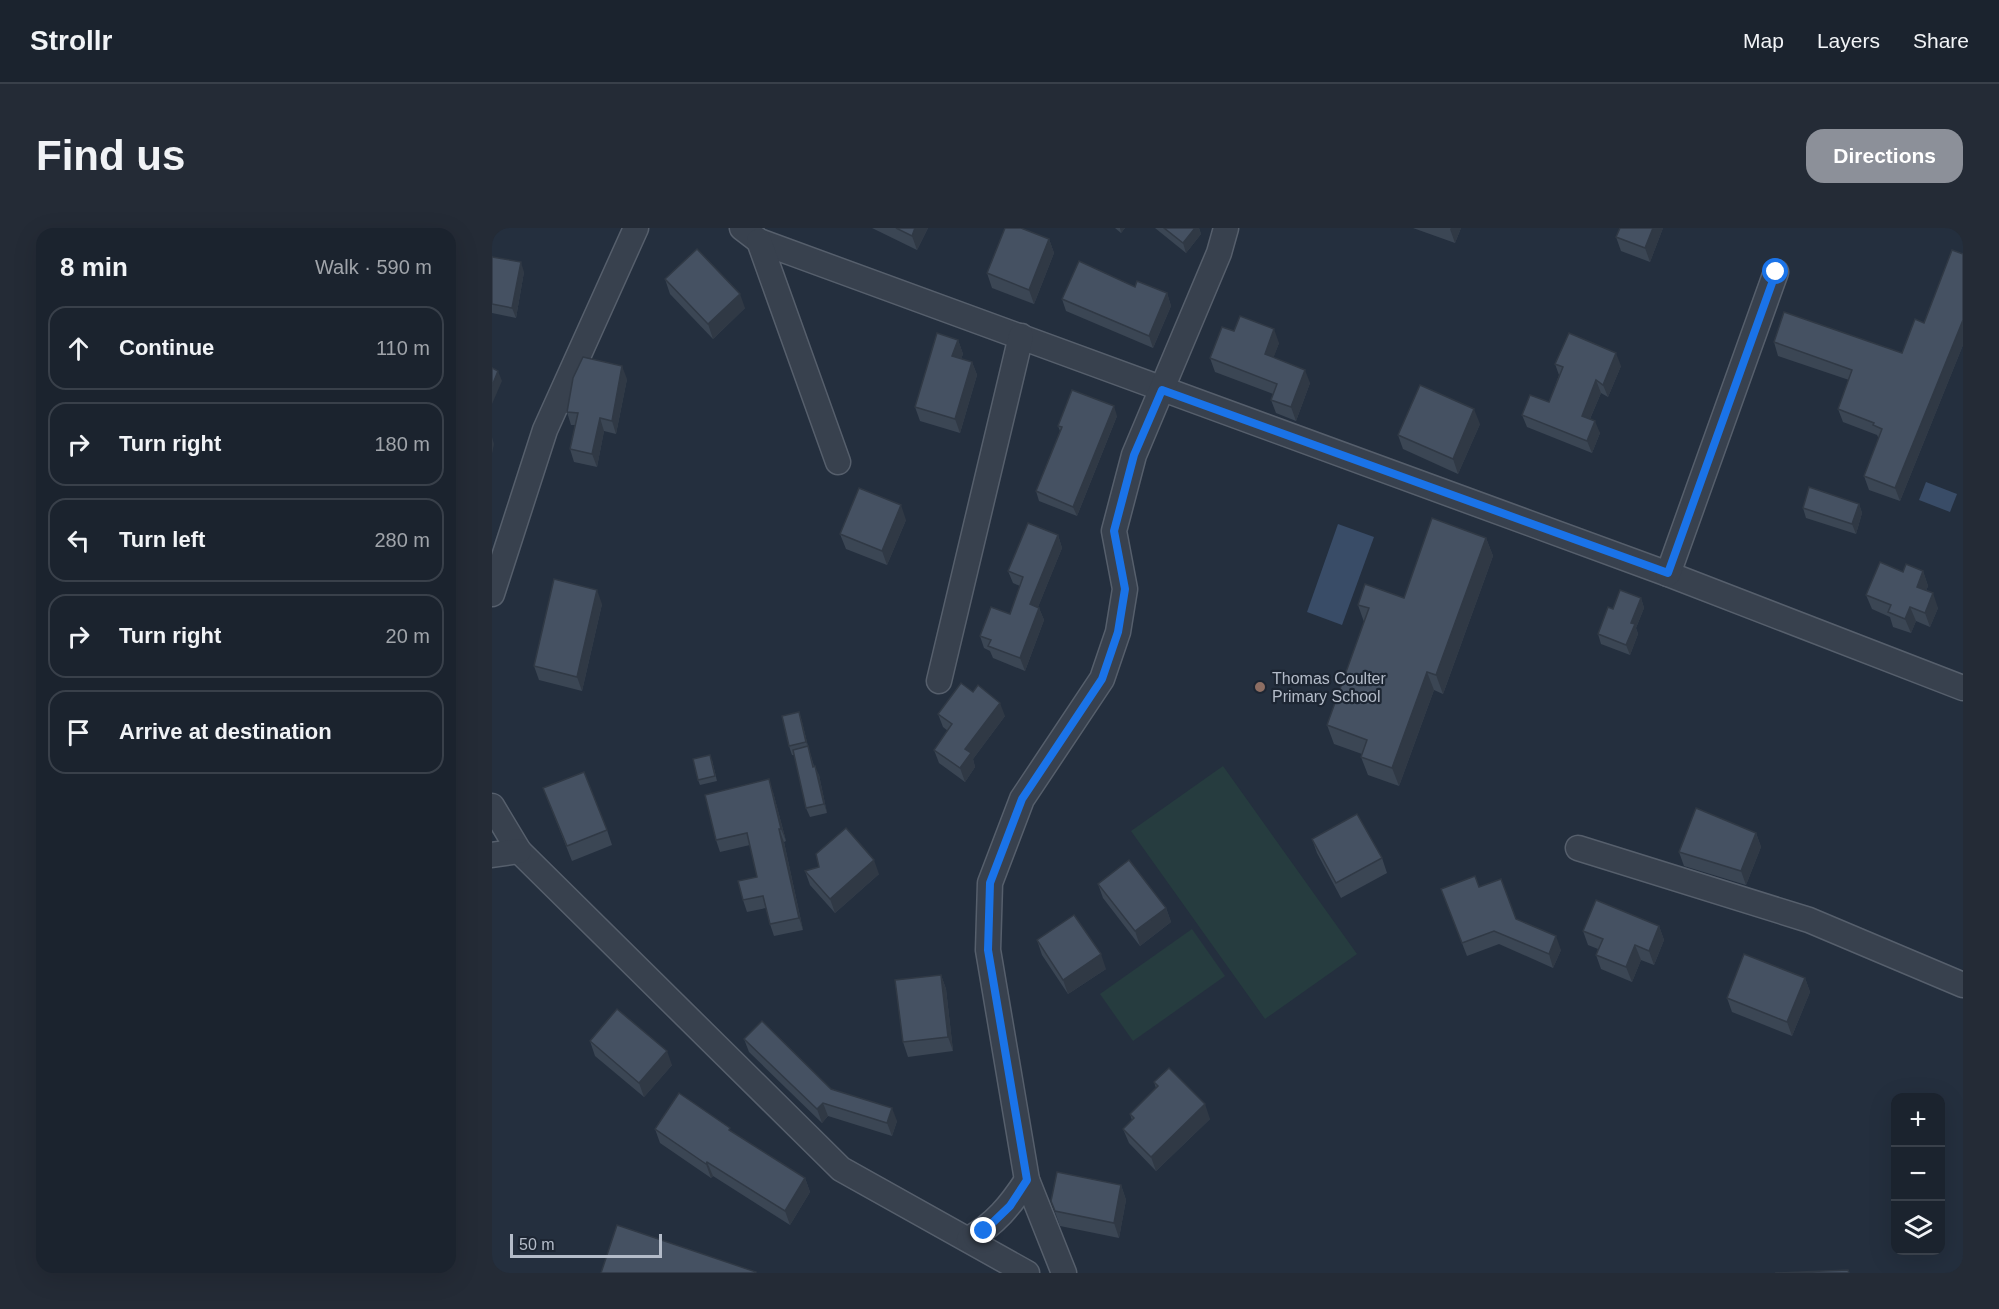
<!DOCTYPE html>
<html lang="en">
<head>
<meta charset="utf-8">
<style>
	:root { --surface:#1b232e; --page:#242b36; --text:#f1f3f6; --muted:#a0a4aa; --line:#39404a; --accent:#8c9099 }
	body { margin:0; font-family:Arial,sans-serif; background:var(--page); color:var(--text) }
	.controls { position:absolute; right:18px; bottom:18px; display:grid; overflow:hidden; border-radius:12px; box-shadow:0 6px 24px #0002 }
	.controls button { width:54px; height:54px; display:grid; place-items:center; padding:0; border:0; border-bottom:2px solid var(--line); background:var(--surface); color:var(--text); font:30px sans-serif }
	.scale { position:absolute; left:18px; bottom:15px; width:152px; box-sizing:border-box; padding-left:6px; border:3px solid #b4bcc9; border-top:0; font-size:16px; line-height:21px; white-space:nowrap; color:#b4bcc9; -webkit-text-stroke:4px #1d2633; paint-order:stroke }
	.stop { position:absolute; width:18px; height:18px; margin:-14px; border:4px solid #1a73e8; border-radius:50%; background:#fff }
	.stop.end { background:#1a73e8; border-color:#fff; box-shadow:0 2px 6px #0008 }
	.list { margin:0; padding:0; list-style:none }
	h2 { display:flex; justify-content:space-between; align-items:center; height:78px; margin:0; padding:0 24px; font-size:26px }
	h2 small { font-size:20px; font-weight:400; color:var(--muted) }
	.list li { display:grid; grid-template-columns:39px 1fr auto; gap:18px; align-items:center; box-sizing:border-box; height:84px; margin:0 12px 12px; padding:0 12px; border:2px solid var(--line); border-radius:18px }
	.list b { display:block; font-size:22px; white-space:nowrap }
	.list em { font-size:20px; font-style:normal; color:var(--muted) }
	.icon { flex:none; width:33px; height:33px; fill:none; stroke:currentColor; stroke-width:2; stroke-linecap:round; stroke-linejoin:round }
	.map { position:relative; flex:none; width:1471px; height:1045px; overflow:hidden; border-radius:18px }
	header { display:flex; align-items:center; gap:36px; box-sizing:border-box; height:84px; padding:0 30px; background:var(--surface); border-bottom:2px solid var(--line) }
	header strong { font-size:28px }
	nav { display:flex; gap:33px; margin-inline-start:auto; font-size:21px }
	.intro { display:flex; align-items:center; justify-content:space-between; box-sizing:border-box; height:144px; padding:0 36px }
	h1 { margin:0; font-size:42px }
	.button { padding:15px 27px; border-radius:18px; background:var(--accent); color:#fff; font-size:21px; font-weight:700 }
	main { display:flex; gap:36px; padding:0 36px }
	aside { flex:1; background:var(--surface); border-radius:18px; box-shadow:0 6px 24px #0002 }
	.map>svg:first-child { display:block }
	.green { fill:#263c3f }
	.water { fill:#394c67 }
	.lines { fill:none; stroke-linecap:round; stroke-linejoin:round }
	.street-casing { stroke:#565f6c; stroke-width:27 }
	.street { stroke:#38414e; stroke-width:24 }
	.wall { fill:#3b4654 }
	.shaded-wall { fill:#303945 }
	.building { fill:#455162; stroke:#303945; stroke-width:1.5 }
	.route { stroke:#1a73e8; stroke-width:8 }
	.education-dot { fill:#8d6e63; stroke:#1d2633; stroke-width:2 }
	.labels { text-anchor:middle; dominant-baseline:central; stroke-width:4.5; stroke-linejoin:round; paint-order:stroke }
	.poi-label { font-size:16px; fill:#b4bcc9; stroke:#1d2633; text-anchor:start }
</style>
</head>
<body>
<header>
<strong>Strollr</strong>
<nav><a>Map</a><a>Layers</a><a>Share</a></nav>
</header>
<div class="intro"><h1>Find us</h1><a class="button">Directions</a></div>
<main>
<aside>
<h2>8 min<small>Walk · 590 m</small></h2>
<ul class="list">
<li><svg class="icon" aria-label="ahead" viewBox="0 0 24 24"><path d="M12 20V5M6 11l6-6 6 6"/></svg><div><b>Continue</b></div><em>110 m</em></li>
<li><svg class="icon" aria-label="right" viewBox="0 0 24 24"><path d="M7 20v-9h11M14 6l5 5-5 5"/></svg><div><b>Turn right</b></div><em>180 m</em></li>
<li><svg class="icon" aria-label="left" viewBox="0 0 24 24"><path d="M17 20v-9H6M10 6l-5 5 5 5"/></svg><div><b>Turn left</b></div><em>280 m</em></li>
<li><svg class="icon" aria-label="right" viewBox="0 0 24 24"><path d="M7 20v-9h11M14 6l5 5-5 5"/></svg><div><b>Turn right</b></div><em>20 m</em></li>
<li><svg class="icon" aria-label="arrive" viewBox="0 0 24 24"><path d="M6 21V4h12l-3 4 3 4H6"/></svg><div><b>Arrive at destination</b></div></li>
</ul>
</aside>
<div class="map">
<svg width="1471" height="1045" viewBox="0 0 1471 1045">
	<rect width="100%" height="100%" fill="#242f3e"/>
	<g class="green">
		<polygon points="731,538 865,726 773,791 639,603"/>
		<polygon points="700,701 733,748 641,813 608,766"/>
	</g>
	<g class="water">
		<polygon points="1434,254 1465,266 1458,284 1427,272"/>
		<polygon points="846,296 882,309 850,397 815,384"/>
	</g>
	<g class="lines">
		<defs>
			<g id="street">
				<polyline points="250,0 267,13 1176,346 1471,460"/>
				<polyline points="267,13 346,234"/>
				<polyline points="1176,346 1284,44"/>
				<polyline points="0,366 53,202 144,0"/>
				<polyline points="447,453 529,108"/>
				<polyline points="0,578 27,623 349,941 535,1045"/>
				<polyline points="1086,620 1317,692 1471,757"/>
				<polyline points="0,627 27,623"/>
				<path d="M477 1011C503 996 518 978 535 952"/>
				<polyline points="572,1045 535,952 496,722 498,655 530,571 610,451 626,404 633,361 622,303 642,227 727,25 734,0"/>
			</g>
		</defs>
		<use href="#street" class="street-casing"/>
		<use href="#street" class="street"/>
	</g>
	<g class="wall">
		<polygon points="380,0 436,0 425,22"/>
		<polygon points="623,0 633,0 629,5"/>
		<polygon points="663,0 707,0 709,6 694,25"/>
		<polygon points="921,0 969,0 963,15"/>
		<polygon points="1171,0 1158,34 1129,23 1124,9"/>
		<polygon points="557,11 562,25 542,76 500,60 495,45"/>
		<polygon points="1471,26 1471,117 1408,273 1377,262 1372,248 1387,211 1385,207 1351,194 1346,181 1357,152 1286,128 1282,114 1410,125 1432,95"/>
		<polygon points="0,29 32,44 24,90 0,85"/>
		<polygon points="173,51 253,80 221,111 178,66"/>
		<polygon points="675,65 679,78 661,120 574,83 570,71"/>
		<polygon points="742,103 787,115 781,130 818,155 804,193 784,185 779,172 781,166 723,144 718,130"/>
		<polygon points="466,112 471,126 469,131 480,134 485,147 468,205 428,193 423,179"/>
		<polygon points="1063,136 1129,138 1116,169 1109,165 1098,191 1108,205 1100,225 1035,199 1030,187 1057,174 1067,147"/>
		<polygon points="135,151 124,206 112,203 105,239 82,234 78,221 83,197 79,197 75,184"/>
		<polygon points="625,188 585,288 547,273 544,263 568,203 566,198"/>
		<polygon points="988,196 966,246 911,221 906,207"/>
		<polygon points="1367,276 1370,285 1364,306 1314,290 1311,280"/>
		<polygon points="414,292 395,337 354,321 348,306"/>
		<polygon points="566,307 570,320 546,379 547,380 552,392 533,443 501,430 498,423 492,420 488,408 518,386 528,358 521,355 516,343"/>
		<polygon points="994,310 1001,328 951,466 942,462 907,558 876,547 869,529 870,526 842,516 835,497 872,394 866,377 912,370"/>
		<polygon points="1431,343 1436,358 1434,363 1446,380 1438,399 1424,393 1419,405 1401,399 1398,389 1380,381 1374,367 1411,344"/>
		<polygon points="1149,370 1152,380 1144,400 1146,406 1138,427 1109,416 1106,406 1121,381"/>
		<polygon points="110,376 90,463 47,452 42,438"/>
		<polygon points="307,484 310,494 316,518 322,538 327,547 335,585 318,589 314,580 303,527 300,527 297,518"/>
		<polygon points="446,486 513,488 481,531 483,539 473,554 447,535 442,522 456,503 451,499"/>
		<polygon points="220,532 225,553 208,557 206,552"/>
		<polygon points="51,560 115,602 120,617 80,633"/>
		<polygon points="281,564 294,613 292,614 311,702 282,708 278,696 274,680 255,684 251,672 265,649 258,617 228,624 224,612"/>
		<polygon points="1264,605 1269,619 1254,657 1192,638 1187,624"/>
		<polygon points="820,611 890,630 895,645 849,670 825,625"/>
		<polygon points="327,639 387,646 343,685 318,657 313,643"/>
		<polygon points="606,656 674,680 679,694 648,718 611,670"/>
		<polygon points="987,659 1024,691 1069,722 1061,740 1007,716 975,728 949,661"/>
		<polygon points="1167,698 1172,712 1162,737 1149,732 1140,754 1109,741 1104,727 1106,721 1096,717 1091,703"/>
		<polygon points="545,712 614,741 576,766 550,727"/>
		<polygon points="449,747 454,761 461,823 416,829 411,814"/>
		<polygon points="1313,750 1318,764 1300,808 1240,784 1235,770"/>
		<polygon points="252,811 339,861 405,893 400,908 336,888 330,895 257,824"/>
		<polygon points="98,813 180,837 152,869 103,828"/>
		<polygon points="662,854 718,891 664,943 637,915 631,901 640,892 638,886 664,860"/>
		<polygon points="163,901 239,904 313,950 318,964 298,997 221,948 219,950 168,915"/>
		<polygon points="629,957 634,972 627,1010 568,998 559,973"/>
	</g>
	<g class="shaded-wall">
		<polygon points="423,0 436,0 425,22 420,8"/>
		<polygon points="628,0 633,0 629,5"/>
		<polygon points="703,0 707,0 709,6 694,25 691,15"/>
		<polygon points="959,0 969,0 963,15 958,1"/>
		<polygon points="1161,0 1171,0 1158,34 1153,20"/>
		<polygon points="557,11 562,25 542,76 537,62"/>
		<polygon points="29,34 32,44 24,90 20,80"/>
		<polygon points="675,65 679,78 661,120 657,108"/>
		<polygon points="248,66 253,80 221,111 216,96"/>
		<polygon points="1471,92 1471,117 1408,273 1403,260"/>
		<polygon points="782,101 787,115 778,139 773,126"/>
		<polygon points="466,112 471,126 465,141 460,128"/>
		<polygon points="1124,125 1129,138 1116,169 1111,157"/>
		<polygon points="480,134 485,147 468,205 463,191"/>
		<polygon points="130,138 135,151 124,206 120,193"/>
		<polygon points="813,142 818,155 804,193 799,179"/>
		<polygon points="6,143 10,153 0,176 0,158"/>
		<polygon points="1104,152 1109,165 1094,200 1090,188"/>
		<polygon points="622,178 625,188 585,288 581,279"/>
		<polygon points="982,181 988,196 966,246 961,231"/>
		<polygon points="108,190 112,203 105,239 100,226"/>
		<polygon points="1103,193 1108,205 1100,225 1095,213"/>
		<polygon points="0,209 2,216 0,226"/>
		<polygon points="1367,276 1370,285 1364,306 1360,296"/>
		<polygon points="409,277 414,292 395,337 390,323"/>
		<polygon points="566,307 570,320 542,389 538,376"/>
		<polygon points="994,310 1001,328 951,466 944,447"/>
		<polygon points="1431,343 1436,358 1430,373 1425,359"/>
		<polygon points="105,362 110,376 90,463 85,449"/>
		<polygon points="1441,365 1446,380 1438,399 1433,385"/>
		<polygon points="1149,370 1152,380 1144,400 1146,406 1138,427 1134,417 1139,395"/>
		<polygon points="1418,379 1424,393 1419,405 1413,391"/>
		<polygon points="547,380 552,392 533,443 528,430"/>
		<polygon points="935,444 942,462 907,558 900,540"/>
		<polygon points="508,475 513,488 481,531 483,539 473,554 468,540 473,521"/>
		<polygon points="307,484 310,494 317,523 314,514"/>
		<polygon points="323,538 327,547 335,585 332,576"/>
		<polygon points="277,551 281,564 294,613 289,601"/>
		<polygon points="287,601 292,614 311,702 307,690"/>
		<polygon points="1264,605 1269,619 1254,657 1249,643"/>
		<polygon points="382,632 387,646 343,685 338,671"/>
		<polygon points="674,680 679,694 648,718 643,703"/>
		<polygon points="1167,698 1172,712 1162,737 1157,723"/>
		<polygon points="1064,708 1069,722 1061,740 1057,726"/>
		<polygon points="1143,717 1149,732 1140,754 1134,739"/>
		<polygon points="609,726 614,741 576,766 571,752"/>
		<polygon points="449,747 454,761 461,823 456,809"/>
		<polygon points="1313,750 1318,764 1300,808 1295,794"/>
		<polygon points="175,823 180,837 152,869 147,855"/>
		<polygon points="331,875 336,888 330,895 325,881"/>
		<polygon points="713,876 718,891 664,943 659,929"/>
		<polygon points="400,880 405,893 400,908 395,895"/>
		<polygon points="215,934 221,948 219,950 214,936"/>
		<polygon points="313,950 318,964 298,997 293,983"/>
		<polygon points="629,957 634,972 627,1010 622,995"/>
	</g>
	<g class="building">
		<polygon points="404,0 423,0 420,8"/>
		<polygon points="513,0 529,0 557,11 537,62 495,45"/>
		<polygon points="672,0 703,0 691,15"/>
		<polygon points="1128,0 1161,0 1153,20 1124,9"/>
		<polygon points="205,21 248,66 216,96 173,51"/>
		<polygon points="1460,22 1471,26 1471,92 1403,260 1372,248 1390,201 1381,197 1382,195 1346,181 1360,142 1282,114 1292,84 1410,125 1423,91 1432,95"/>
		<polygon points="0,29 29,34 20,80 0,76"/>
		<polygon points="587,33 643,59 645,53 675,65 657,108 570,71"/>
		<polygon points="748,88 782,101 773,126 813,142 799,179 779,172 785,156 718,130 730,99 742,103"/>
		<polygon points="445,105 466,112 460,128 480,134 463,191 423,179"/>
		<polygon points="1077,105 1124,125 1111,157 1104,152 1090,188 1103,193 1095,213 1030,187 1038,167 1057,174 1071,139 1063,136"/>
		<polygon points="91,129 130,138 120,193 108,190 100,226 78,221 86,185 75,184 81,150"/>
		<polygon points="0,140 6,143 0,158"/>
		<polygon points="928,157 982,181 961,231 906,207"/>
		<polygon points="580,162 622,178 581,279 544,263 570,199 566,198"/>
		<polygon points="1317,259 1367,276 1360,296 1311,280"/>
		<polygon points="367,260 409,277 390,323 348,306"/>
		<polygon points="940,290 994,310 944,447 935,444 900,540 869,529 875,512 835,497 877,380 866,377 873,356 912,370"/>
		<polygon points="536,295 566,307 538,376 547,380 528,430 496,418 499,412 488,408 499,379 518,386 531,349 516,343"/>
		<polygon points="1388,334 1411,344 1414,336 1431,343 1425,359 1441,365 1433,385 1418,379 1413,391 1396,384 1399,377 1374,367"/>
		<polygon points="62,351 105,362 85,449 42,438"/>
		<polygon points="1128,362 1149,370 1139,395 1143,396 1134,417 1106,406 1116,379 1121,381"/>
		<polygon points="469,455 481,464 486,457 508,475 473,521 479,525 468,540 442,522 460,496 446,486"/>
		<polygon points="307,484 314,514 297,518 290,488"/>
		<polygon points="316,518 321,539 323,538 332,576 314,580 301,522"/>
		<polygon points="218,527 223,548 206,552 201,531"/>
		<polygon points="92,544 115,602 75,618 51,560"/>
		<polygon points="277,551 289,601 287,601 307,690 278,696 271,668 251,672 246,653 265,649 255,605 224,612 213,567"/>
		<polygon points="1204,580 1264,605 1249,643 1187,624"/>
		<polygon points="865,586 890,630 844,655 820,611"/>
		<polygon points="354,600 382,632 338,671 313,643 327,639 324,626"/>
		<polygon points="637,632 674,680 643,703 606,656"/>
		<polygon points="983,648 987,659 1009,651 1024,691 1064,708 1057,726 1002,703 970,715 949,661"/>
		<polygon points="1104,672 1167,698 1157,723 1143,717 1134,739 1104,727 1111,711 1091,703"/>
		<polygon points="582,687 609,726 571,752 545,712"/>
		<polygon points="1252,726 1313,750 1295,794 1235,770"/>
		<polygon points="449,747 456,809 411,814 403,752"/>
		<polygon points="125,781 175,823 147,855 98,813"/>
		<polygon points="270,793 339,861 400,880 395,895 331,875 325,881 252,811"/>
		<polygon points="677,840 713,876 659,929 631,901 642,890 638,886 666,858 662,854"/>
		<polygon points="187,865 238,900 237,902 313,950 293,983 215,934 214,936 163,901"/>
		<polygon points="565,944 629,957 622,995 563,983 559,973"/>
		<polygon points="125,997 264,1044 263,1045 109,1045"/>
		<polygon points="1356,1042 1357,1045 1283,1045"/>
	</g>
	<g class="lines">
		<polyline class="route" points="492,1003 518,978 535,952 496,722 498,655 530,571 610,451 626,404 633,361 622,303 642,227 670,162 1176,345 1284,44"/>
	</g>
	<circle class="education-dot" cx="768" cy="459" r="6"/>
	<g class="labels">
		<g class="poi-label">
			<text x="780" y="450">Thomas Coulter<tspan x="780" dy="18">Primary School</tspan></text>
		</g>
	</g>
</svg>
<div class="controls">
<button>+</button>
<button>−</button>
<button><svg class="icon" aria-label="layers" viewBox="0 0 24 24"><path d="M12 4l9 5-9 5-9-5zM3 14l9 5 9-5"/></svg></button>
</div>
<div class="scale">50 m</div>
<div class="stop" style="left:1284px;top:44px"></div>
<div class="stop end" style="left:492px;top:1003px"></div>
</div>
</main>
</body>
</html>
